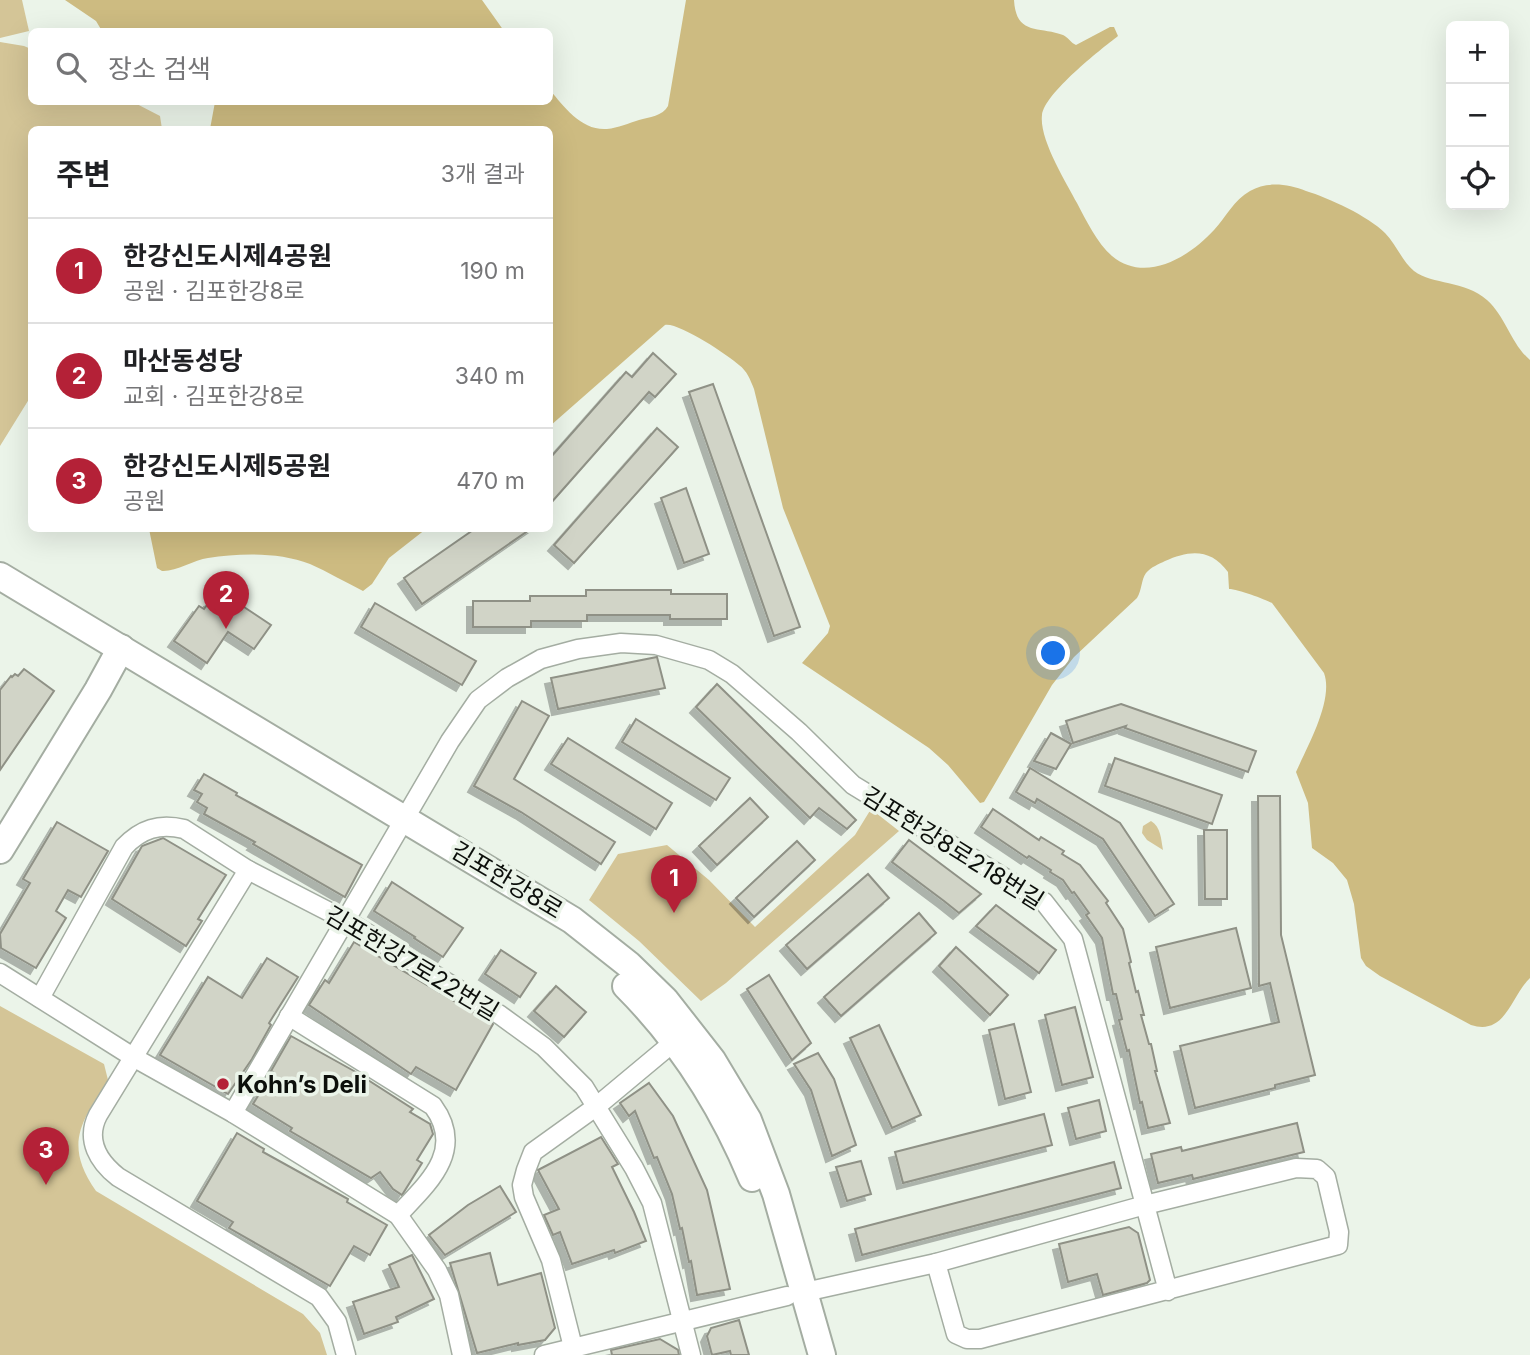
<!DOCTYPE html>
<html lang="ko">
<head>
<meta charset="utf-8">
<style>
	:root { --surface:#fff; --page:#f6f6f6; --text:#202124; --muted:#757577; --line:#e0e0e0; --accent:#b42137 }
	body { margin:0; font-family:Inter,"Noto Sans KR",sans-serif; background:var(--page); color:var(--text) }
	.controls { position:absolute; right:21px; top:21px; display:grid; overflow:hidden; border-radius:10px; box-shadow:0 7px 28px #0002 }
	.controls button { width:63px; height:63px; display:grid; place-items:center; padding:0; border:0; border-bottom:2px solid var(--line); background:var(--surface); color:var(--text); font:35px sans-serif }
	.you { position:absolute; left:1054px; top:654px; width:24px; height:24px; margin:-18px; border:5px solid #fff; border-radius:50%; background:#1a73e8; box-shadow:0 0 0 10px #1a73e833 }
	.badge { display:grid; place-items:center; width:46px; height:46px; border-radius:50%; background:var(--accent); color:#fff; font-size:23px; font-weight:700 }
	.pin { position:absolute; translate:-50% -58px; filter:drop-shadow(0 2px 4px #0008) }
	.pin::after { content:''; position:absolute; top:37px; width:24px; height:21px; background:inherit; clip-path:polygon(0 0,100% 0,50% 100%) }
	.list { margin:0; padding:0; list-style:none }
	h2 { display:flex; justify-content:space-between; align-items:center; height:91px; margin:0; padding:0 28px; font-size:30px }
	h2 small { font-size:23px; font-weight:400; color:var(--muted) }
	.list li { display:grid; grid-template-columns:46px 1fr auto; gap:21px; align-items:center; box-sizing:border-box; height:105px; padding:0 28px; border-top:2px solid var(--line) }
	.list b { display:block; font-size:26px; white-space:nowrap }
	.list p { margin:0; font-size:23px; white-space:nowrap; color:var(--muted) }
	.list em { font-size:23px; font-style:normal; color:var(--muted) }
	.icon { flex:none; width:38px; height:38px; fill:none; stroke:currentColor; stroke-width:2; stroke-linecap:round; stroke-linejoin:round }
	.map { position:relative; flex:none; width:1530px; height:1355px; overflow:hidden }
	.search { position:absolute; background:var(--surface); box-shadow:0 7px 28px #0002; left:28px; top:28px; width:525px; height:77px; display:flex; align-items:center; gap:18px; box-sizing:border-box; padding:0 24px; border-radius:10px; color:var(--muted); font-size:26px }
	.panel { position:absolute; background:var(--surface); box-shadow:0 7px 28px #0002; left:28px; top:126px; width:525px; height:406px; border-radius:10px }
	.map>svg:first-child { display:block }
	.green { fill:#d4c597 }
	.forest { fill:#cdbb81 }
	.building { fill:#d1d4c7; stroke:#8f9186; stroke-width:2; filter:url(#shadow) }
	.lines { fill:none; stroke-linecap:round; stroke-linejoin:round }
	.street-casing { stroke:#a4ada2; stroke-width:21 }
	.secondary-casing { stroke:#a4ada2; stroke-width:30 }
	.street { stroke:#fff; stroke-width:18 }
	.secondary { stroke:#fff; stroke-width:26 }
	.poi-dot { fill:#b42137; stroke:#ebf4e9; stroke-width:2.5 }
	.labels { text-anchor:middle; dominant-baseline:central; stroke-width:7; stroke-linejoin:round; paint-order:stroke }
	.street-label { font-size:24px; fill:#0c0f0b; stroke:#ebf4e9 }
	.poi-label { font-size:24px; font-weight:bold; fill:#0c0f0b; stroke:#ebf4e9; text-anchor:start }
</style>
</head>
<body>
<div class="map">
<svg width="1530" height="1355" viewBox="0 0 1530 1355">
	<defs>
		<filter id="shadow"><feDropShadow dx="-6" dy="6" stdDeviation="0" flood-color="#0004"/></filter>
	</defs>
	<rect width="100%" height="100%" fill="#ebf4e9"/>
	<g class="green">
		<polygon points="0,0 22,0 29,31 0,38"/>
		<polygon points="0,42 24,46 31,49 32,102 133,102 160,116 162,129 32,130 31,396 0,446"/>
		<polygon points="871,809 899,831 726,983 701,1001 639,941 589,900 618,854 667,845 709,880 755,927 855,835"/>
		<path d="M1151 821C1161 827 1161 839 1163 850L1147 840 1142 833 1143 826Z"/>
		<path d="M0 1006 104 1064 108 1080C82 1121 63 1144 96 1191L303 1314 320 1333 327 1355H0Z"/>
	</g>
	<g class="forest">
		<polygon points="65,0 482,0 504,31 102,31 96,21"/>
		<path d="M686 0H1014C1016 36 1039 26 1063 35 1068 37 1071 43 1076 45L1110 27H1114L1118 36C1100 50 1045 93 1042 115 1039 139 1066 182 1077 203 1086 220 1097 243 1112 256 1146 284 1189 257 1214 230 1226 217 1234 200 1250 191 1267 181 1288 184 1306 191 1329 198 1368 216 1385 233 1396 244 1402 261 1414 271 1433 285 1464 280 1487 300 1506 317 1511 344 1530 360V978C1511 996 1506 1036 1471 1025L1380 976 1366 966 1361 958 1354 904 1347 880 1333 863 1312 848 1308 803 1296 772C1307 747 1334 700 1324 673L1272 603C1264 599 1238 589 1229 589L1228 572C1211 548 1189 550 1165 561 1159 564 1151 567 1146 573 1141 580 1142 590 1137 598L1074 657 1052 685 993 787 984 802 980 803 948 765 929 748 802 663 828 633 830 626 783 508 754 389C750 379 747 371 739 365 728 355 678 322 665 325L550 426V130L210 129 215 102H550V90C564 107 582 131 607 129 618 128 629 123 639 120 649 117 663 116 668 106Z"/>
		<path d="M149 529V528L426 529 389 558 372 584 363 591C345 582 328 572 310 564 279 552 240 553 208 558 194 560 175 572 162 571L157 568Z"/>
	</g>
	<g class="building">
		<polygon points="653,353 676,374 655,397 649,392 550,504 550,458 626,372 632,377"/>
		<polygon points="713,384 800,627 774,636 689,392"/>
		<polygon points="657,428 678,447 574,563 554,545"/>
		<polygon points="686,488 709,554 684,563 661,498"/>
		<polygon points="476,528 532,528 422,604 404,578"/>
		<polygon points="586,590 671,590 671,594 727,594 727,619 670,619 670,615 587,615 587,621 531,621 531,627 473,627 473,601 530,601 530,596 586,596"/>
		<polygon points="229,597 271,625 254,649 228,632 207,663 174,641 199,606 204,609 210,601"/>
		<polygon points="375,603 476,661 462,685 361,627"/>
		<polygon points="657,657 665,688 558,709 551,678"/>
		<polygon points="24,669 54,691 0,770 0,690 11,676 12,677 15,674 18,676"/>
		<polygon points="717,684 856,820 847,829 819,808 810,818 696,707"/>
		<polygon points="522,701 549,716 514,779 615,842 601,864 521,812 474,786"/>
		<polygon points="1121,704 1256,751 1248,772 1125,728 1126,726 1073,743 1066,721"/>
		<polygon points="636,719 730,778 716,800 622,742"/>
		<polygon points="1051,733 1071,744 1056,769 1034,761"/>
		<polygon points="568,738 672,803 656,829 551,764"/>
		<polygon points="1115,758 1222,795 1212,824 1105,786"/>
		<polygon points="1030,768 1120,823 1174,904 1155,916 1103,839 1037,799 1035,803 1016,792"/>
		<polygon points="204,774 237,793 236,795 362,865 345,897 253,844 255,842 204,814 207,808 197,802 202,794 194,790"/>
		<polygon points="1258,796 1280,796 1281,935 1315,1075 1275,1085 1275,1088 1195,1108 1180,1046 1279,1022 1270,983 1259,986"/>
		<polygon points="750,798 768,817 717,865 699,846"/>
		<polygon points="993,809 1039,840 1041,837 1064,851 1062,854 1080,865 1108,901 1106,903 1123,929 1131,962 1129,963 1136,992 1138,991 1144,1015 1141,1015 1149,1044 1151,1044 1157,1071 1155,1071 1170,1123 1148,1128 1142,1102 1140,1103 1129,1050 1127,1051 1119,1020 1122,1019 1116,994 1113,994 1102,938 1086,915 1089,913 1074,892 1072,893 1063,880 1050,872 1051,870 1029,856 1027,858 981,827"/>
		<polygon points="57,822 108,851 81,897 68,890 56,911 66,918 36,968 1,948 0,934 30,883 23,879"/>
		<polygon points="1204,830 1227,830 1227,899 1205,899"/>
		<polygon points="163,838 226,875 198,919 202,921 186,946 112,899 142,846"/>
		<polygon points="909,840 981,894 959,913 944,901 892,862"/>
		<polygon points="797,841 815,860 754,917 736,898"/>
		<polygon points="868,874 889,898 807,969 786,945"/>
		<polygon points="392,882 463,928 443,957 414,938 415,937 374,911"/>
		<polygon points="996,905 1056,950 1039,973 976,926"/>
		<polygon points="919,913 936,933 841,1016 824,997"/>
		<polygon points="1236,928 1251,988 1170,1008 1156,947"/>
		<polygon points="354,942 493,1024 456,1090 416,1067 411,1074 309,1005 325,980 329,983"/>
		<polygon points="956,947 1008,995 990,1015 939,966"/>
		<polygon points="501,950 536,973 520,997 485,974"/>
		<polygon points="267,958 298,977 269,1023 271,1025 252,1059 228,1094 160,1055 208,977 242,998"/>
		<polygon points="769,975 811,1043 792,1060 747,989"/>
		<polygon points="556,986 586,1012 564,1037 534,1011"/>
		<polygon points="1075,1007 1093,1077 1062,1085 1045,1015"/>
		<polygon points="1014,1024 1031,1092 1005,1099 989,1030"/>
		<polygon points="879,1025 921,1115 892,1128 850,1038"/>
		<polygon points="291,1036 354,1071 413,1109 410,1112 430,1124 433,1134 417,1160 422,1163 402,1195 393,1189 380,1172 371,1178 290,1131 292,1128 253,1104 273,1072 271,1071"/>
		<polygon points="818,1053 834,1079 856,1145 832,1156 811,1090 794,1064"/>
		<polygon points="649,1083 673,1116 707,1190 730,1289 697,1295 691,1261 689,1262 682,1228 680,1229 672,1194 657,1157 654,1158 635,1111 629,1116 620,1103"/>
		<polygon points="1099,1100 1106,1131 1076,1139 1068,1108"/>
		<polygon points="1044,1114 1052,1145 903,1183 895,1152"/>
		<polygon points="1297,1123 1304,1152 1193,1179 1192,1175 1158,1183 1151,1154 1181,1147 1182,1151"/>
		<polygon points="237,1133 264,1149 263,1152 348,1199 347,1202 387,1225 370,1255 354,1246 330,1286 229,1228 233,1222 197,1201"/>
		<polygon points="601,1137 618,1164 612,1167 634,1212 646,1241 615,1253 614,1250 572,1264 560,1232 553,1235 544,1215 559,1209 538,1170"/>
		<polygon points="861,1161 871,1194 847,1201 836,1167"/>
		<polygon points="1114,1162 1121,1188 862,1255 855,1229"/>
		<polygon points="500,1186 516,1212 445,1255 429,1235 468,1205"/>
		<polygon points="1129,1227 1138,1233 1150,1280 1147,1283 1103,1295 1097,1274 1068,1282 1059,1244"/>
		<polygon points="490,1253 498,1285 541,1273 555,1328 545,1340 518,1345 518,1343 477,1353 450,1263"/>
		<polygon points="412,1255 434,1299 396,1317 398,1322 364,1334 353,1302 399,1287 389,1265"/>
		<polygon points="739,1320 749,1355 731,1355 730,1351 712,1355 707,1336 711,1328"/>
		<polygon points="660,1339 678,1350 679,1355 612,1355 611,1350"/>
	</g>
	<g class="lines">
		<defs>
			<g id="street">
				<path d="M248 870 98 1115C85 1140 99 1162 118 1177L319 1297 337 1322 346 1355"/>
				<polyline points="0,973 133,1057 233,1113 398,1215 437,1270 449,1295 462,1355"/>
				<path d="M40 998 124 847C141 829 159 823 184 829L248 870 347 921 500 1015 544 1047 584 1087 634 1168 652 1203 691 1355"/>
				<path d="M289 1016 433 1106C466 1151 427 1184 398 1215"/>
				<polyline points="233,1113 450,741 478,700 507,678 541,659 578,649 621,643 656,645 709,660 732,674 799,732 853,785 1044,902 1073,939 1145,1205 936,1263 805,1292"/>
				<polyline points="936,1263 956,1334 967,1339 980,1339 1338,1245 1339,1232 1326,1177 1317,1169 1296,1168 1145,1205 1168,1291"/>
				<polyline points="573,1347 551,1260 524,1197 522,1185 526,1170 533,1152 597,1106 681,1036"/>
				<polyline points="544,1355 787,1296"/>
			</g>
			<g id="secondary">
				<polyline points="0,576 572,920 629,965 665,1000 712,1060 748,1120 776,1194 822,1355"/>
				<polyline points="0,850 98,690 121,648"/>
				<path d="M626 986C681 1041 722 1106 752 1178"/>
			</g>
		</defs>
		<use href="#street" class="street-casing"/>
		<use href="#secondary" class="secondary-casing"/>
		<use href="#street" class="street"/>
		<use href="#secondary" class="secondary"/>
	</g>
	<circle class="poi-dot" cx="223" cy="1084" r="7"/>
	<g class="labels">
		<g class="street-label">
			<text transform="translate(953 848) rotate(32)">김포한강8로218번길</text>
			<text transform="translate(507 880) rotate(31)">김포한강8로</text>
			<text transform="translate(412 963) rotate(31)">김포한강7로22번길</text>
		</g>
		<g class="poi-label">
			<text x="237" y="1084">Kohn’s Deli</text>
		</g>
	</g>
</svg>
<div class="controls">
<button>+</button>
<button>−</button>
<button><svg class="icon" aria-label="locate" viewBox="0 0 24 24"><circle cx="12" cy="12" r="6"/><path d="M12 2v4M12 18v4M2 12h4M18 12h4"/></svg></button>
</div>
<div class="you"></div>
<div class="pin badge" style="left:674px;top:913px">1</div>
<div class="pin badge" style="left:226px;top:629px">2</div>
<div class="pin badge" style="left:46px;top:1185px">3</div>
<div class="search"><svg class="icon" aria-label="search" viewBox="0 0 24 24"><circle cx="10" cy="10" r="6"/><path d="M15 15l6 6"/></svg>장소 검색</div>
<section class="panel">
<h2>주변<small>3개 결과</small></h2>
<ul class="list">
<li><span class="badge">1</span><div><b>한강신도시제4공원</b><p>공원 · 김포한강8로</p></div><em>190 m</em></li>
<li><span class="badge">2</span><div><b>마산동성당</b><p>교회 · 김포한강8로</p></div><em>340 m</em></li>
<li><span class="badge">3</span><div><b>한강신도시제5공원</b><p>공원</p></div><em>470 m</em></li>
</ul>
</section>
</div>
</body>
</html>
